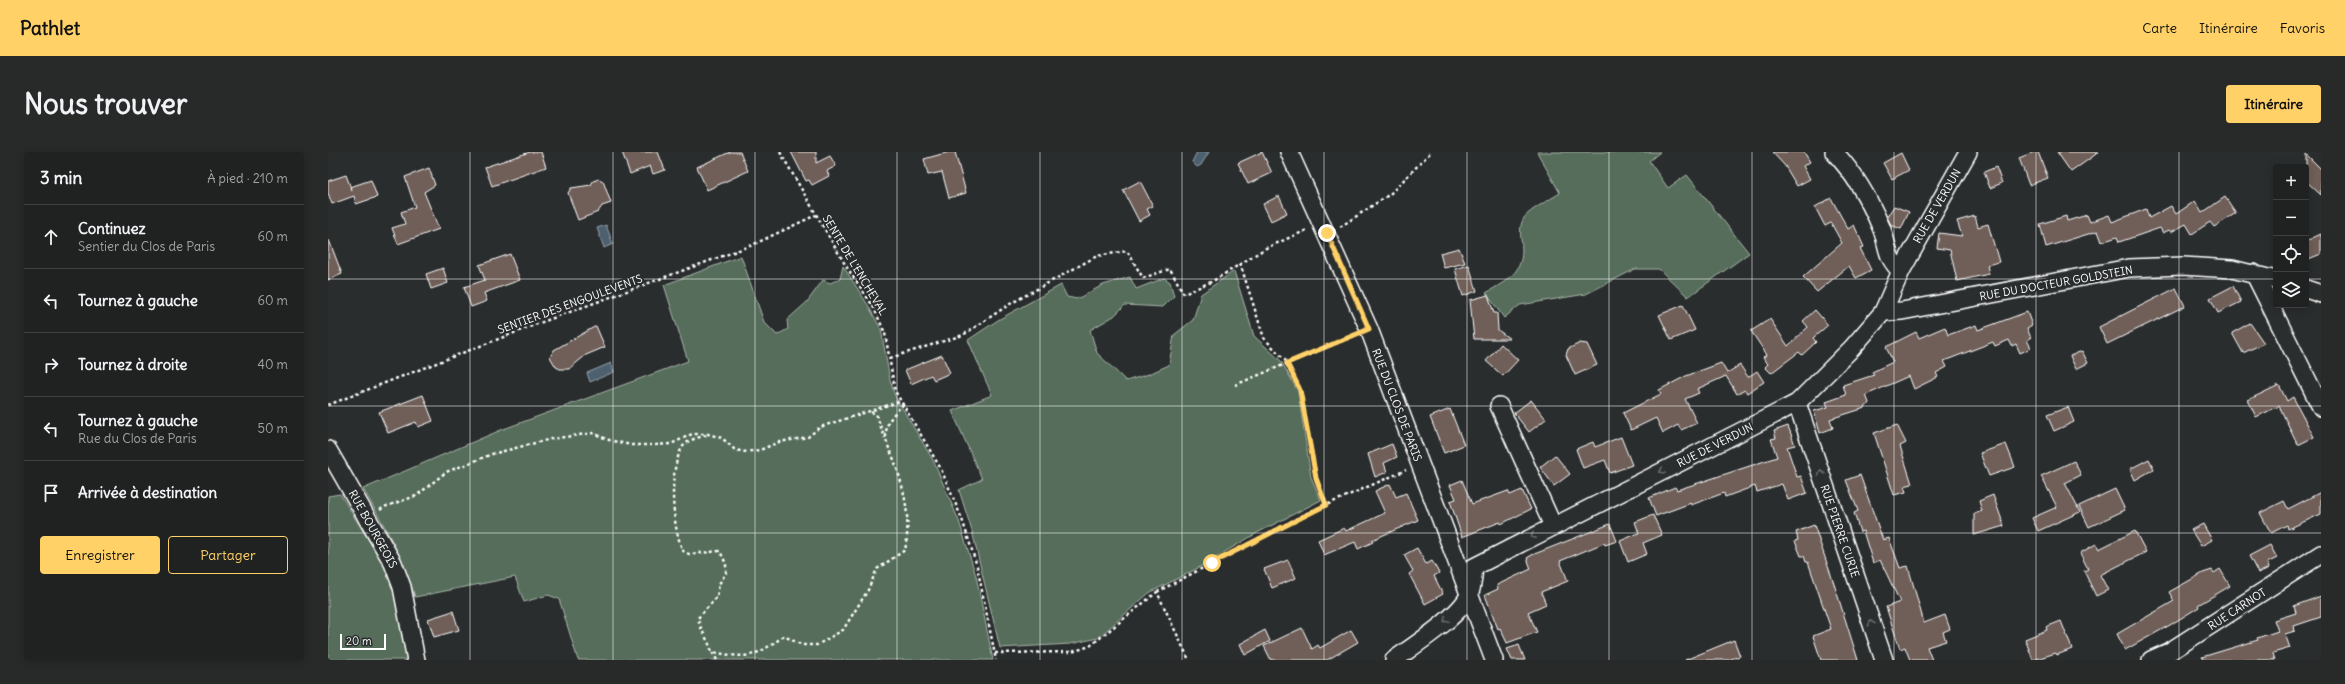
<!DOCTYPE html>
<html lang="fr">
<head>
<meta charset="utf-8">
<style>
	:root { --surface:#202222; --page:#282a2a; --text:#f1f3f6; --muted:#a2a4a5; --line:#3d3f40; --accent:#ffd166 }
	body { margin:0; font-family:Delius,sans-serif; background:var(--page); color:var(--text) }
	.controls { position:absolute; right:12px; top:12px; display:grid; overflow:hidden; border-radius:4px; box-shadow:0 2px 10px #0003 }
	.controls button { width:36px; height:36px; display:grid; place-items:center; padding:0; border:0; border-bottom:1px solid var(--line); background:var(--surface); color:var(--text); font:20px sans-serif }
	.scale { position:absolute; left:12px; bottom:10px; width:46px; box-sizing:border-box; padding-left:4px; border:2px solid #fff; border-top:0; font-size:11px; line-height:14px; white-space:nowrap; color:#fff; -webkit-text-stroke:3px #2a2d2e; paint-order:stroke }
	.stop { position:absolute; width:12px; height:12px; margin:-9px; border:3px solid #ffd166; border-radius:50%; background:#fff }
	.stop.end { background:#ffd166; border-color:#fff; box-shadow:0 1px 4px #0008 }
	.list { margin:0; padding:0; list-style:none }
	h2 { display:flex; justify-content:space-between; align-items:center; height:52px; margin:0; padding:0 16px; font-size:17px }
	h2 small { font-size:13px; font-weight:400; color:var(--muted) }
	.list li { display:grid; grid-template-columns:26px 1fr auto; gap:12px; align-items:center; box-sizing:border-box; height:64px; padding:0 16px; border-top:1px solid var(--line) }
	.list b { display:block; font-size:15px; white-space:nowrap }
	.list p { margin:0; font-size:13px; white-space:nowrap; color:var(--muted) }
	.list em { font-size:13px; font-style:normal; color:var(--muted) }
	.actions { display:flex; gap:8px; padding:12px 16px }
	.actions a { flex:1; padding:9px 0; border:1px solid var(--accent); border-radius:4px; text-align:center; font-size:14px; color:var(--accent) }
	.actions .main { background:var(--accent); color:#111 }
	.icon { flex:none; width:22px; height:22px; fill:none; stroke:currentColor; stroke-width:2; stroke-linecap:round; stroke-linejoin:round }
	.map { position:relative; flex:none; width:1993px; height:508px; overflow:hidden; border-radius:4px }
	header { display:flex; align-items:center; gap:24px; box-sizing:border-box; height:56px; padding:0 20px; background:var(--accent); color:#111 }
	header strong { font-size:19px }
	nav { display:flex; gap:22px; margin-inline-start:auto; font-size:14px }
	.intro { display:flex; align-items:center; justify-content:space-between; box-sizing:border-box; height:96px; padding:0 24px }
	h1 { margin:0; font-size:28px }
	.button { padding:10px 18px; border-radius:4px; background:var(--accent); color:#111; font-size:14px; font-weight:700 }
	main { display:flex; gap:24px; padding:0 24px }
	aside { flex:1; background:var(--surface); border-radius:4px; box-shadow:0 2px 10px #0003 }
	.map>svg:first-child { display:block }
	.green { fill:#546d5a; stroke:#aab6ac }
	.water { fill:#4d6170; stroke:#94a0a9 }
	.building { fill:#705f59; stroke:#fff }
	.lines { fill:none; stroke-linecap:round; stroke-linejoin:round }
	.minor-casing { stroke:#fff; stroke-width:20 }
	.path { stroke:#fff; stroke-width:2.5; stroke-dasharray:3 3; stroke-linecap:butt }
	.minor { stroke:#2a2d2e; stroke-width:17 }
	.oneway { stroke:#6a6c6d }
	.route { stroke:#ffd166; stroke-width:5 }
	.grid { fill:none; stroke:#fff; stroke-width:1; stroke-opacity:0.55 }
	.labels { text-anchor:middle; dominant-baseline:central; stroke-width:4; stroke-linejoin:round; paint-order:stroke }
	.street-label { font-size:11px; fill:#fff; stroke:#2a2d2e }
</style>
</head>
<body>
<header>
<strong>Pathlet</strong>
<nav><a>Carte</a><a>Itinéraire</a><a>Favoris</a></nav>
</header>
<div class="intro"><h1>Nous trouver</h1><a class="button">Itinéraire</a></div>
<main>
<aside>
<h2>3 min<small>À pied · 210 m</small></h2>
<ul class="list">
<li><svg class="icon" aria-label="ahead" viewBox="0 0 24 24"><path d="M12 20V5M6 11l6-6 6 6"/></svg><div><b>Continuez</b><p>Sentier du Clos de Paris</p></div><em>60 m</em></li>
<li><svg class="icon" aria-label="left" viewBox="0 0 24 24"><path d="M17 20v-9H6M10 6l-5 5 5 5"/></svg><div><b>Tournez à gauche</b></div><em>60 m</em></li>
<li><svg class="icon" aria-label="right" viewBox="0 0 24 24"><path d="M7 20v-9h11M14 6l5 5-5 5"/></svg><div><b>Tournez à droite</b></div><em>40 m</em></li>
<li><svg class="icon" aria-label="left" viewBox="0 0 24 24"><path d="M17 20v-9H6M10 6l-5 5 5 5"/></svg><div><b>Tournez à gauche</b><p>Rue du Clos de Paris</p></div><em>50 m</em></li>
<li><svg class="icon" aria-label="arrive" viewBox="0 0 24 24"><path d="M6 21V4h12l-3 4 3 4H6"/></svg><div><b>Arrivée à destination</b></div></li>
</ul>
<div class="actions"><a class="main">Enregistrer</a><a>Partager</a></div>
</aside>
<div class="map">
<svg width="1993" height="508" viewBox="0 0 1993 508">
	<rect width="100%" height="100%" fill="#2a2d2e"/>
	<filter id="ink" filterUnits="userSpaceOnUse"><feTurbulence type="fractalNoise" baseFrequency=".025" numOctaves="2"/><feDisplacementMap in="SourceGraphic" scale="8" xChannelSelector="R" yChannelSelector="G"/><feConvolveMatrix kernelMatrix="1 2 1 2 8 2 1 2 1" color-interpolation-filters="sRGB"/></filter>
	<g filter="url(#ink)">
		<g class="green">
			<path d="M1209 0H1332L1321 9 1340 36 1359 23 1421 101 1360 145 1331 117H1307L1258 142 1192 153 1176 166 1158 141C1183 126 1198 119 1193 87 1192 80 1192 72 1196 66 1201 58 1223 47 1232 41Z"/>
			<path d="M413 104 436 170 449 183 460 177 459 168 479 150 495 128 502 131 512 127 515 114 540 153 553 177 562 228 567 244 605 308 631 369 648 424 665 508H250L231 447 220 443 196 450 187 425 87 445C75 406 56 372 35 337L173 278 360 209 336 133Z"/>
			<polygon points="906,119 926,184 953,209 970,239 983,325 993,348 929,381 870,416 821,441 770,486 742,492 672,496 644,379 631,338 654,327 624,259 664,243 640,188 670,168 733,133 739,145 749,147 775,133 802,125 808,137 836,126 842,130 846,144 835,155 797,153 786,164 762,178 769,201 798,229 821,222 841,213 846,183 865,168 873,142"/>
			<polygon points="12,342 56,413 69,448 82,508 0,508 0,344"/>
		</g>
		<g class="water">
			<polygon points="869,0 881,0 873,13 869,15 864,10"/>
			<polygon points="278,73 285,92 276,96 269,76"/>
			<polygon points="283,211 286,220 262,230 259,221"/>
		</g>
		<g class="building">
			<polygon points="202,0 213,0 218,15 164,34 157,15"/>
			<polygon points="294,0 330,0 337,18 325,22 322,14 302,22"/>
			<polygon points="402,0 412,0 420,19 379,38 369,15"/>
			<polygon points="463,0 488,0 488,11 502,4 508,14 499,19 501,24 484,33 481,28 478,29"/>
			<polygon points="621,0 627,0 638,41 621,46 614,20 600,23 596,7"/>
			<polygon points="934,0 944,21 920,32 910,11"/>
			<polygon points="1444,0 1476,0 1482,10 1475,14 1482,27 1469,34 1457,14"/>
			<polygon points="1706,0 1710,0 1720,26 1701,33 1691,6"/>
			<polygon points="1729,0 1771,0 1743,20"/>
			<polygon points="1573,1 1581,18 1564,27 1555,11"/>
			<polygon points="1978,2 1993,17 1993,43 1978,29"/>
			<polygon points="1668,15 1674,31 1662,36 1656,20"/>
			<polygon points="101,16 107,33 96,40 111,77 70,92 64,76 77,72 73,60 87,55 77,25"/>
			<polygon points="18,23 24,39 22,35 43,28 49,45 28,52 26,44 4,52 0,41 0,29"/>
			<polygon points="271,27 275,29 283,51 274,54 270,60 250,68 240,41 243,36 263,33 265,29"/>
			<polygon points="812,29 825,54 819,57 822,63 811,69 795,38"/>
			<polygon points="951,44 959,61 943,69 935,52"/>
			<polygon points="1897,45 1908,61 1886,75 1882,70 1864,82 1858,72 1843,80 1841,78 1835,81 1832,76 1791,90 1789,85 1774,90 1770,79 1718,95 1712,72 1738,64 1739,69 1759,63 1762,70 1781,63 1784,70 1818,57 1821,66 1843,54 1848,62 1867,49 1874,61"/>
			<polygon points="1503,46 1520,77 1526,73 1536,95 1532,96 1543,118 1528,126 1521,114 1489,140 1475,125 1514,91 1503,71 1497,74 1487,55"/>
			<polygon points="1566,54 1581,60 1573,77 1563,73 1559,65"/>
			<polygon points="1647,64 1650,75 1660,72 1671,110 1659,113 1661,122 1629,129 1622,98 1609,96 1611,81 1634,84 1629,69"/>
			<polygon points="1993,82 1993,102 1978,108 1978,89"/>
			<polygon points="1,88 14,122 0,128 0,89"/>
			<polygon points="1131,96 1137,111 1116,116 1112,101"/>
			<polygon points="182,102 192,128 156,141 159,149 143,155 136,135 157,128 151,113"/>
			<polygon points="1141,113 1149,139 1135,144 1127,117"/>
			<polygon points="115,116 120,131 103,137 98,122"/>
			<polygon points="1905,134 1913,150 1890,161 1882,146"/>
			<polygon points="1848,136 1857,154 1779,192 1771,175"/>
			<polygon points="1160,143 1166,161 1169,161 1170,178 1182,187 1146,187 1142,148"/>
			<polygon points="1355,153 1367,178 1343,188 1331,163"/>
			<polygon points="1487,158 1500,173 1485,186 1488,190 1474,203 1471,200 1443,221 1437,215 1440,212 1435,205 1439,203 1423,179 1442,167 1460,194 1480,175 1475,169"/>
			<polygon points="1699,160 1704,173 1699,176 1703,186 1699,188 1703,196 1692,201 1688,192 1684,194 1681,188 1667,194 1665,190 1616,209 1619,215 1608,221 1610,225 1586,237 1581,224 1538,243 1541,251 1537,256 1502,267 1505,276 1492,281 1486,259 1500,255 1498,250 1518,243 1515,233 1546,223 1544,220 1565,210 1558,195 1588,180 1591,186 1617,175 1620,183 1648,173 1650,178"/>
			<polygon points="1922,171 1936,191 1915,201 1904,181"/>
			<polygon points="268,174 277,195 258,203 241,217 232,217 228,215 222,205 226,198"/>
			<polygon points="1252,191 1259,192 1269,213 1247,223 1238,203 1240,197"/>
			<polygon points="1173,192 1190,208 1175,224 1158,209"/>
			<polygon points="1754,199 1760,211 1748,217 1742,204"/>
			<polygon points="614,203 622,221 606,228 603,223 583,232 577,218"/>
			<polygon points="1393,211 1399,221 1412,213 1420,225 1429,219 1436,230 1419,241 1417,238 1409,242 1398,224 1369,237 1371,241 1357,247 1369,271 1353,278 1350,273 1335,281 1328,266 1303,278 1295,261 1333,242 1331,238 1358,224"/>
			<polygon points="1951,233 1959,249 1965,245 1986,285 1970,293 1951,254 1928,265 1920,248"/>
			<polygon points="95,243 105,269 90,275 88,270 60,281 51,260"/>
			<polygon points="1203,248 1218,267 1201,280 1186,261"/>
			<polygon points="1740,255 1746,270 1726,279 1719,263"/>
			<polygon points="1122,257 1136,293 1116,301 1102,265"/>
			<polygon points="1569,273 1578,291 1572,294 1584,332 1576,334 1578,340 1566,343 1546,281"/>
			<polygon points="1460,274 1467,293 1459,295 1469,325 1473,324 1479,341 1460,348 1454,332 1429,340 1427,334 1397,345 1396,341 1363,353 1363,351 1328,364 1321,346 1347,335 1349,338 1449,305 1443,287 1448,286 1446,279"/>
			<polygon points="1293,285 1304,313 1282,321 1277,308 1255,316 1248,297 1265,290 1267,295"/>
			<polygon points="1064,292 1069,305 1056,311 1059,320 1047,325 1040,302"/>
			<polygon points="1678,292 1687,315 1661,324 1652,301"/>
			<polygon points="1227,303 1242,322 1226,334 1212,315"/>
			<polygon points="1821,307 1826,317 1807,328 1802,317"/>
			<polygon points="1746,309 1753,323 1737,331 1752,360 1710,379 1704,366 1729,355 1713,324"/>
			<polygon points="1532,323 1555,388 1561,386 1572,416 1580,414 1596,471 1617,463 1622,477 1615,480 1618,489 1599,495 1604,508 1582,508 1577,495 1572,497 1558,455 1572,450 1552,408 1545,411 1535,379 1532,380 1526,361 1530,359 1518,328"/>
			<polygon points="1134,328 1144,352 1180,339 1182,343 1194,338 1203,357 1173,372 1172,370 1134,385 1122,349 1128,347 1122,333"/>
			<polygon points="1062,332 1068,345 1078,341 1090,368 1044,388 1045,390 1030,397 1027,390 996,403 990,388 1016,376 1018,379 1057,361 1047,339"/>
			<polygon points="1787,337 1797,358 1761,375 1751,354"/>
			<polygon points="1993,340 1993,362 1960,377 1959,373 1943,381 1932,361 1956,349 1960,357"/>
			<polygon points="1665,343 1676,374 1646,383 1646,362 1654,359 1651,349"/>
			<polygon points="1325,363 1334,383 1315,391 1319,402 1300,410 1292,389 1311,381 1307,370"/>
			<polygon points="1282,372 1289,389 1277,393 1276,391 1232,409 1240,429 1213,440 1218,452 1200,460 1209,480 1179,491 1172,476 1170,477 1157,443 1170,437 1169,433 1203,417 1199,406 1204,403"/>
			<polygon points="1875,372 1884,388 1873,394 1863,378"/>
			<polygon points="1486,373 1507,435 1530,508 1493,508 1485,484 1503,477 1480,410 1478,410 1476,404 1473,404 1467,389 1470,388 1468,380"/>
			<polygon points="1807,379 1818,400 1772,423 1780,438 1768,444 1756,419 1760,417 1752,401 1768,392 1771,397"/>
			<polygon points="1942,393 1949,406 1939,411 1941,416 1930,421 1921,404"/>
			<polygon points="1089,396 1098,412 1104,409 1111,421 1106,424 1115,442 1097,452 1081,422 1085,419 1076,403"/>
			<polygon points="960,408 968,426 944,436 936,417"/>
			<polygon points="1892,417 1902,434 1870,453 1871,455 1842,473 1797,498 1789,482 1846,449 1841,440 1875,421 1884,418 1886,421"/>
			<polygon points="1993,444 1993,465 1966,474 1967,479 1957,482 1962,496 1945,501 1947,508 1875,508 1874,505 1930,488 1929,486 1950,479 1946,468 1968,461 1966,454"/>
			<polygon points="125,459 131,478 106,485 100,467"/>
			<polygon points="1733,469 1744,497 1729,503 1728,501 1705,508 1697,487 1719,478 1718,475"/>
			<polygon points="974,476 984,497 990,493 992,496 1023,478 1030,490 999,508 943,508 936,494"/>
			<polygon points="937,478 942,489 917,503 912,492"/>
			<polygon points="1406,488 1412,504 1400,508 1357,508"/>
			<polygon points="1191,493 1197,508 1184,508 1179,497"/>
		</g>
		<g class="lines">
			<defs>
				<g id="minor">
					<polyline points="961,0 1041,177 1166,508"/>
					<path d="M1506 0C1526 21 1542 49 1553 75 1561 94 1557 105 1573 119"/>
					<polyline points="1926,121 1993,255"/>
					<polyline points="1978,137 1993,142"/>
					<polyline points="1555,160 1574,159 1801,116 1855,114 1904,117 1948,128"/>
					<polyline points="1469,251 1556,508"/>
					<polyline points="1171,254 1225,374"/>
					<polyline points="0,298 65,411 74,435 88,508"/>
					<path d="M1066 508C1085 494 1132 464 1141 443 1145 435 1145 423 1146 415L1469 251 1524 196 1555 160 1573 119 1640 0"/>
					<polyline points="1823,508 1841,500 1993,402"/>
				</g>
			</defs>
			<use href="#minor" class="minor-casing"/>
			<g class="path">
				<polyline points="452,0 518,114 545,154 557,181 567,239 613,317 634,367 649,414 668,508"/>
				<polyline points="1012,75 1062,42 1103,0"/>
				<polyline points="912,111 936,186 957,208 972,238 988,326 998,353"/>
				<polyline points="562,206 635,183 682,152 769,104 799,99 815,126 842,117 856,142 885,129 938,96 979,78"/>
				<polyline points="907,233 1027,183"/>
				<polyline points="0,253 217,169 422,94 488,63"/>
				<polyline points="543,260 548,262 557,286"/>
				<path d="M378 283C370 286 358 288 354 296 340 319 344 375 355 399L361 402 392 399 398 412V421L391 432 389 445 370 466C372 478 380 487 384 500"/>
				<polyline points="52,358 56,355 88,344 118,320 139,312 164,302 223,287 265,281 281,288 303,293 326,293 343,292 364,282 380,282 394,286 406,297 415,300 432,298 451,290 480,285 492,275 573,249"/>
				<polyline points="829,440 980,361 1078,318"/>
				<polyline points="667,501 744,500 762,494 829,440 861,508"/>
				<path d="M389 508 384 500C421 507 425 506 456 484L474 493H489L515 478 540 438 549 417 577 398C583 369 577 339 567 311 565 303 558 293 558 285 557 270 566 261 576 252"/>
			</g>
			<use href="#minor" class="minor"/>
		</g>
		<defs><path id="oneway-chevron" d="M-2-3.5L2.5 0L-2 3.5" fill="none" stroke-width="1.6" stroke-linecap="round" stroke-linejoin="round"/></defs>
		<g class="oneway">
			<use href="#oneway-chevron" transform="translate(1334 319) rotate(153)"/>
			<use href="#oneway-chevron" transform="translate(1493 321) rotate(-109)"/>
			<use href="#oneway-chevron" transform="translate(1205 384) rotate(153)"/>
			<use href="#oneway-chevron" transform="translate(1118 468) rotate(138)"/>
			<use href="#oneway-chevron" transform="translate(1543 471) rotate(-109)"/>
		</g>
	</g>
	<g class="lines" filter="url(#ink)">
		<polyline class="route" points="884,411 998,353 988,326 972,238 959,211 1041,177 999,81"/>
	</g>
	<path class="grid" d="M142 0V508M285 0V508M427 0V508M569 0V508M712 0V508M854 0V508M996 0V508M1139 0V508M1281 0V508M1424 0V508M1566 0V508M1708 0V508M1851 0V508M0 127H1948M1978 127H1993M0 254H1993M0 381H1993"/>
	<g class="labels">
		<g class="street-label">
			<text transform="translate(1609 54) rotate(-60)">RUE DE VERDUN</text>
			<text transform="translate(527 113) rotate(59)">SENTE DE L'ENCHEVAL</text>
			<text transform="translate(1728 131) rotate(-10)">RUE DU DOCTEUR GOLDSTEIN</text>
			<text transform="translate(242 152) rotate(-20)">SENTIER DES ENGOULEVENTS</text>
			<text transform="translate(1069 253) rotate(69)">RUE DU CLOS DE PARIS</text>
			<text transform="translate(1387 293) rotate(-27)">RUE DE VERDUN</text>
			<text transform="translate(45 377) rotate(61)">RUE BOURGEOIS</text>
			<text transform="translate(1512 379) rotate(71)">RUE PIERRE CURIE</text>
			<text transform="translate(1909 457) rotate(-33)">RUE CARNOT</text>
		</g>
	</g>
</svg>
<div class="controls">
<button>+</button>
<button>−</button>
<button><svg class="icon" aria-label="locate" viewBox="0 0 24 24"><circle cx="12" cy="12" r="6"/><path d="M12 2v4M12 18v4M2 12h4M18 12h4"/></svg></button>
<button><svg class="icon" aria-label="layers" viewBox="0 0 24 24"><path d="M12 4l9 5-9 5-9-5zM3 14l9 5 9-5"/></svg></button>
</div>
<div class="scale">20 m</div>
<div class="stop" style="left:884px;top:411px"></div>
<div class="stop end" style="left:999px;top:81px"></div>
</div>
</main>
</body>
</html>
